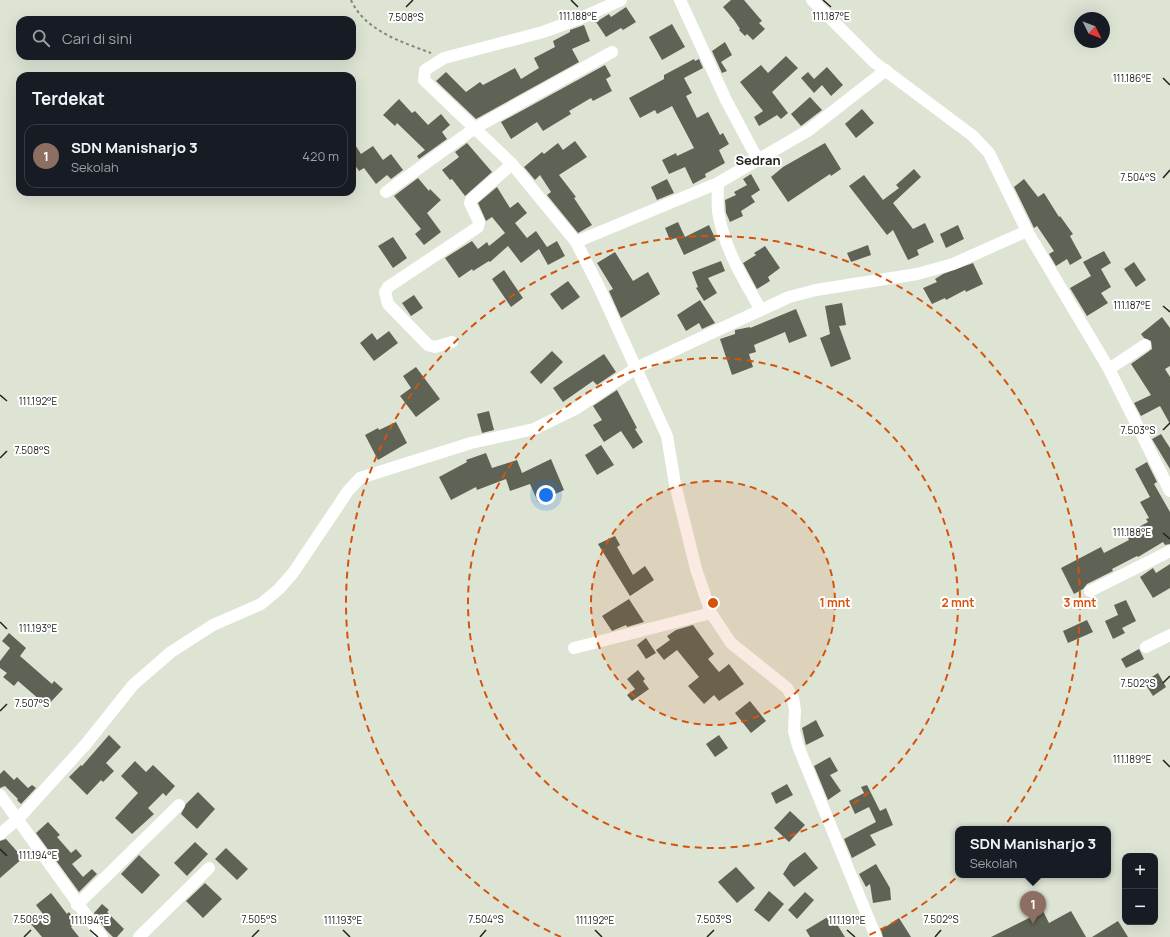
<!DOCTYPE html>
<html lang="id">
<head>
<meta charset="utf-8">
<style>
	:root { --surface:#171b24; --page:#20242c; --text:#f1f3f6; --muted:#9ea1a6; --line:#363941; --accent:#7c3aed }
	body { margin:0; font-family:Manrope,sans-serif; background:var(--page); color:var(--text) }
	.controls { position:absolute; right:12px; bottom:12px; display:grid; overflow:hidden; border-radius:8px; box-shadow:0 4px 16px #0002 }
	.controls button { width:36px; height:36px; display:grid; place-items:center; padding:0; border:0; border-bottom:1px solid var(--line); background:var(--surface); color:var(--text); font:20px sans-serif }
	.compass { position:absolute; left:1074px; top:12px; width:36px; height:36px; border-radius:50%; background:var(--surface); box-shadow:0 4px 16px #0002; rotate:132deg }
	.you { position:absolute; left:546px; top:495px; width:14px; height:14px; margin:-10px; border:3px solid #fff; border-radius:50%; background:#1a73e8; box-shadow:0 0 0 6px #1a73e833 }
	.badge { display:grid; place-items:center; width:26px; height:26px; border-radius:50%; background:var(--accent); color:#fff; font-size:13px; font-weight:700 }
	.pin { position:absolute; translate:-50% -33px; filter:drop-shadow(0 1px 2px #0008) }
	.pin::after { content:''; position:absolute; top:21px; width:14px; height:12px; background:inherit; clip-path:polygon(0 0,100% 0,50% 100%) }
	.popup { position:absolute; left:955px; top:826px; width:156px; height:52px; box-sizing:border-box; display:grid; place-content:center; border-radius:8px; background:var(--surface); filter:drop-shadow(0 1px 3px #0005); font-size:13px; white-space:nowrap; color:var(--muted) }
	.popup b { font-size:15px; color:var(--text) }
	.popup::after { content:''; position:absolute; left:50%; top:100%; margin-left:-8px; border:8px solid transparent; border-top-color:var(--surface) }
	.list { margin:0; padding:0; list-style:none }
	h2 { display:flex; justify-content:space-between; align-items:center; height:52px; margin:0; padding:0 16px; font-size:17px }
	h2 small { font-size:13px; font-weight:400; color:var(--muted) }
	.list li { display:grid; grid-template-columns:26px 1fr auto; gap:12px; align-items:center; box-sizing:border-box; height:64px; margin:0 8px 8px; padding:0 8px; border:1px solid var(--line); border-radius:12px }
	.list b { display:block; font-size:15px; white-space:nowrap }
	.list p { margin:0; font-size:13px; white-space:nowrap; color:var(--muted) }
	.list em { font-size:13px; font-style:normal; color:var(--muted) }
	.icon { flex:none; width:22px; height:22px; fill:none; stroke:currentColor; stroke-width:2; stroke-linecap:round; stroke-linejoin:round }
	.map { position:relative; flex:none; width:1170px; height:937px; overflow:hidden }
	.search { position:absolute; background:var(--surface); box-shadow:0 4px 16px #0002; left:16px; top:16px; width:340px; height:44px; display:flex; align-items:center; gap:10px; box-sizing:border-box; padding:0 14px; border-radius:12px; color:var(--muted); font-size:15px }
	.panel { position:absolute; background:var(--surface); box-shadow:0 4px 16px #0002; left:16px; top:72px; width:340px; height:124px; border-radius:12px }
	.map>svg:first-child { display:block }
	.building { fill:#5e6355 }
	.lines { fill:none; stroke-linecap:round; stroke-linejoin:round }
	.path { stroke:#83877b; stroke-width:2; stroke-dasharray:3 3; stroke-linecap:butt }
	.street { stroke:#fff; stroke-width:12 }
	.ticks { fill:none; stroke:#20221c; stroke-width:1.5 }
	.ring { fill:none; stroke:#d4540e; stroke-width:2; stroke-dasharray:7 5 }
	.labels { text-anchor:middle; dominant-baseline:central; stroke-width:4; stroke-linejoin:round; paint-order:stroke }
	.quarter-label { font-size:13px; font-weight:bold; fill:#20221c; stroke:#fff }
	.ticks-label { font-size:10px; text-anchor:middle; fill:#20221c; stroke:#fff; stroke-width:4; stroke-linejoin:round; paint-order:stroke }
	.centre { fill:#d4540e; stroke:#fff; stroke-width:2 }
	.ring-label { font-size:12px; text-anchor:middle; font-weight:bold; fill:#d4540e; stroke:#fff; stroke-width:4; stroke-linejoin:round; paint-order:stroke }
</style>
</head>
<body>
<div class="map">
<svg width="1170" height="937" viewBox="0 0 1170 937">
	<rect width="100%" height="100%" fill="#dee4d4"/>
	<g class="building">
		<polygon points="731,0 744,0 762,21 759,23 765,29 753,40 747,34 745,36 739,30 740,29 734,20 723,7"/>
		<polygon points="626,7 636,22 623,30 621,28 606,37 596,22 609,14 611,17"/>
		<polygon points="672,24 685,47 662,60 649,37"/>
		<polygon points="584,25 590,41 572,49 579,62 476,119 436,81 446,72 466,92 480,82 483,85 515,68 521,79 539,68 534,58 555,47 553,41 570,32 570,30"/>
		<polygon points="725,42 732,55 721,62 727,71 722,73 712,51"/>
		<polygon points="786,56 798,68 772,92 788,113 781,119 777,115 759,126 754,117 763,111 740,82 761,65 768,73"/>
		<polygon points="694,59 695,61 699,59 703,68 684,78 692,93 686,96 697,118 708,112 720,135 723,133 729,144 719,150 725,163 705,174 706,177 693,184 685,167 669,174 662,160 676,153 677,156 694,148 672,106 657,114 655,110 640,118 629,98 664,79 664,75"/>
		<polygon points="605,65 611,76 606,79 612,91 593,101 591,98 569,111 571,114 543,131 537,122 511,139 501,122"/>
		<polygon points="827,67 843,85 831,96 822,85 814,93 801,78 808,72 814,79"/>
		<polygon points="810,97 822,110 801,126 791,114"/>
		<polygon points="399,99 412,113 415,111 428,125 441,114 450,125 442,132 447,139 419,159 417,156 425,150 397,123 395,126 383,115"/>
		<polygon points="862,109 874,123 856,138 845,124"/>
		<polygon points="352,140 361,154 373,146 383,160 391,154 403,170 391,179 387,175 376,184 364,168 359,171 352,161"/>
		<polygon points="575,141 587,157 559,175 576,197 574,198 592,225 578,233 547,195 551,192 540,175 535,180 524,167 542,152 544,154 558,143 563,150"/>
		<polygon points="467,143 492,172 465,196 452,179 450,180 442,170 459,157 455,152"/>
		<polygon points="825,143 841,169 831,176 830,174 788,202 771,177 783,167"/>
		<polygon points="914,169 921,177 893,203 913,229 925,223 934,242 917,250 919,255 908,260 893,230 887,235 849,186 864,175 883,200 899,188 896,185"/>
		<polygon points="751,174 760,190 751,196 755,202 741,211 743,216 730,222 726,213 725,200 736,195 734,192 747,185 743,179"/>
		<polygon points="418,178 429,191 430,189 441,200 427,213 441,232 424,245 415,234 421,229 394,196"/>
		<polygon points="667,179 674,193 657,200 651,187"/>
		<polygon points="1024,179 1038,197 1044,193 1059,217 1060,216 1073,234 1070,236 1082,258 1070,265 1067,259 1056,266 1049,254 1054,251 1037,226 1034,228 1014,187"/>
		<polygon points="497,187 510,208 518,202 527,213 515,223 527,238 536,231 547,247 557,241 565,256 548,265 539,249 521,263 508,246 490,262 489,261 473,271 472,269 459,278 445,258 472,241 478,249 487,242 489,246 505,233 492,217 486,221 478,203"/>
		<polygon points="678,222 685,237 709,225 716,240 684,255 676,238 670,240 665,228"/>
		<polygon points="958,225 964,239 946,248 940,234"/>
		<polygon points="393,237 407,258 393,268 378,246"/>
		<polygon points="868,245 871,255 851,262 847,253"/>
		<polygon points="765,246 780,268 768,277 770,281 757,289 743,263 756,255 754,253"/>
		<polygon points="1104,251 1111,263 1101,269 1111,287 1101,293 1108,303 1087,316 1070,288 1091,276 1083,262"/>
		<polygon points="615,252 633,281 648,272 660,294 621,318 609,291 613,289 597,263"/>
		<polygon points="721,261 725,271 708,278 717,293 704,301 696,288 698,287 692,272"/>
		<polygon points="1134,262 1146,280 1136,287 1124,269"/>
		<polygon points="973,263 983,284 966,292 965,290 946,300 945,298 932,304 923,288 937,282 935,279 943,274"/>
		<polygon points="504,270 523,298 511,307 492,279"/>
		<polygon points="568,281 580,297 562,310 550,294"/>
		<polygon points="414,295 423,308 411,316 402,303"/>
		<polygon points="700,300 715,323 702,329 699,323 686,331 677,315"/>
		<polygon points="842,303 846,325 839,326 851,359 831,367 820,338 830,334 825,306"/>
		<polygon points="796,309 807,336 789,343 785,332 754,345 756,352 749,354 753,367 732,375 720,339 735,334 735,330 750,327 750,328"/>
		<polygon points="1162,317 1170,328 1170,366 1165,369 1170,377 1170,424 1160,406 1141,416 1134,403 1151,395 1131,364 1152,349 1151,341 1144,338 1141,334"/>
		<polygon points="389,331 398,343 374,361 360,343 372,333 377,340"/>
		<polygon points="552,351 563,362 541,384 530,372"/>
		<polygon points="604,354 616,372 597,385 593,381 563,402 553,388"/>
		<polygon points="416,367 440,399 416,417 400,396 411,388 403,376"/>
		<polygon points="617,390 637,428 635,429 643,442 633,449 621,431 604,442 593,425 602,420 593,406"/>
		<polygon points="489,411 494,430 482,433 477,414"/>
		<polygon points="396,422 407,443 378,460 365,435 378,428 379,430"/>
		<polygon points="1161,434 1170,448 1170,469 1152,439"/>
		<polygon points="601,445 614,465 597,475 585,455"/>
		<polygon points="486,453 492,468 517,460 522,473 551,459 564,490 538,502 530,484 510,491 506,479 477,490 476,487 451,500 439,477 467,462 466,460"/>
		<polygon points="1147,462 1157,482 1154,484 1170,512 1170,544 1165,545 1163,542 1138,557 1137,556 1112,569 1113,571 1087,584 1083,589 1074,594 1061,568 1101,547 1104,553 1129,540 1126,534 1148,522 1146,519 1149,518 1140,502 1150,497 1135,469"/>
		<polygon points="615,536 620,545 617,547 633,575 645,566 654,580 630,596 598,544"/>
		<polygon points="1170,564 1170,588 1153,598 1140,577 1153,568 1156,573"/>
		<polygon points="629,599 644,622 627,627 626,625 612,631 602,616"/>
		<polygon points="1126,600 1136,621 1122,628 1125,633 1113,639 1105,621 1118,615 1114,605"/>
		<polygon points="1087,620 1093,632 1068,643 1063,631"/>
		<polygon points="693,625 714,654 708,659 719,672 729,664 744,684 719,701 714,695 704,704 688,686 699,677 677,650 664,660 656,650 670,640 667,636 676,630"/>
		<polygon points="9,633 26,648 20,656 52,684 54,681 63,689 47,706 18,681 14,686 3,677 7,673 0,668 0,661 10,648 2,641"/>
		<polygon points="646,638 656,653 646,659 637,645"/>
		<polygon points="1139,649 1144,659 1126,668 1121,659"/>
		<polygon points="638,670 645,679 643,681 649,689 632,701 627,695 635,689 627,679"/>
		<polygon points="1158,673 1166,687 1153,696 1144,682"/>
		<polygon points="750,701 766,721 751,733 735,713"/>
		<polygon points="816,720 824,736 806,745 802,728"/>
		<polygon points="109,735 121,747 106,763 114,771 103,782 101,780 87,795 69,777 81,765 82,766"/>
		<polygon points="719,735 728,748 715,757 706,744"/>
		<polygon points="830,757 838,771 830,775 841,791 828,800 814,766"/>
		<polygon points="135,761 146,772 153,765 175,786 166,796 163,793 148,808 154,814 132,834 115,818 138,793 121,776"/>
		<polygon points="4,770 14,780 17,777 28,788 32,785 36,788 21,804 17,800 18,799 5,786 0,788 0,774"/>
		<polygon points="787,784 793,795 776,804 771,793"/>
		<polygon points="867,785 880,811 886,808 893,825 870,835 876,845 852,858 844,839 876,822 869,807 855,814 849,801 864,793 861,787"/>
		<polygon points="198,792 215,809 197,829 181,814 186,804"/>
		<polygon points="790,811 805,825 789,842 774,828"/>
		<polygon points="48,822 60,835 57,837 71,853 76,849 82,856 72,864 83,877 92,869 97,874 79,892 36,833"/>
		<polygon points="6,839 23,858 0,878 0,841"/>
		<polygon points="195,842 208,854 187,876 174,863"/>
		<polygon points="226,848 248,869 237,880 215,859"/>
		<polygon points="805,852 818,868 794,887 783,874 790,863"/>
		<polygon points="139,855 160,875 142,894 121,874"/>
		<polygon points="876,864 890,888 891,900 873,903 870,884 866,887 859,874"/>
		<polygon points="736,867 755,888 737,903 718,882"/>
		<polygon points="205,883 222,899 203,918 186,901"/>
		<polygon points="769,891 784,904 769,922 754,910"/>
		<polygon points="805,892 814,900 797,919 788,910"/>
		<polygon points="51,893 67,914 69,912 77,923 71,927 79,937 42,937 31,924 43,914 36,905"/>
		<polygon points="102,904 109,910 107,912 124,929 117,937 113,937 106,930 94,913"/>
		<polygon points="1043,911 1049,923 1071,911 1086,937 991,937"/>
		<polygon points="831,915 845,937 810,937 806,930"/>
		<polygon points="899,918 911,937 883,937 881,930"/>
		<polygon points="1118,921 1128,937 1092,937"/>
	</g>
	<g class="lines">
		<path class="path" d="M351 0C365 31 402 42 431 53"/>
		<g class="street">
			<polyline points="621,0 581,18 543,32 444,58 425,70 424,80 512,164 576,242 598,285 667,436 675,484 696,569 711,613 731,643 787,688 793,698 795,710 794,731 798,746 876,937"/>
			<polyline points="680,0 726,100 758,160"/>
			<polyline points="812,0 874,62 973,136 989,153 1027,231 1109,369 1170,491"/>
			<path d="M718 183C718 192 717 202 718 211 723 246 744 281 761 310"/>
			<polyline points="386,192 475,128 612,52"/>
			<polyline points="576,242 718,183 809,130 886,70"/>
			<polyline points="452,342 435,347 428,345 388,304 385,292 388,287 478,227 479,222 470,203 471,200 512,164"/>
			<polyline points="1109,369 1145,345"/>
			<polyline points="1090,591 1170,551"/>
			<polyline points="1146,647 1170,635"/>
			<polyline points="574,648 711,613"/>
			<polyline points="0,795 102,937"/>
			<polyline points="0,834 18,819 86,744 133,685 171,652 213,625 261,604 279,589 293,573 348,491 360,478 471,443 534,429 577,408 636,368 789,297 816,290 917,274 953,264 1027,231"/>
			<polyline points="77,905 179,805"/>
			<polyline points="139,937 209,868"/>
		</g>
	</g>
	<path class="ticks" d="M571 0 578 7M823 0 831 7M406 7 413 0M1163 78 1170 85M1163 178 1170 170M1163 306 1170 312M0 395 7 401M1163 430 1170 423M0 458 7 451M1163 533 1170 539M0 622 7 629M1163 683 1170 676M0 711 7 704M1163 760 1170 767M0 849 7 856M90 930 98 937M343 930 350 937M595 930 602 937M847 930 855 937M24 937 31 930M252 937 259 930M480 937 486 930M707 937 714 930M935 937 941 930"/>
	<circle cx="713" cy="603" r="122" fill="#d4540e" fill-opacity=".12"/>
	<g class="ring">
		<circle cx="713" cy="603" r="122"/>
		<circle cx="713" cy="603" r="245"/>
		<path d="M561 937A367 367 0 1 1 865 937"/>
	</g>
	<g class="labels">
		<g class="quarter-label">
			<text x="758" y="160">Sedran</text>
		</g>
	</g>
	<g class="ticks-label">
		<text x="578" y="20">111.188°E</text>
		<text x="831" y="20">111.187°E</text>
		<text x="406" y="21">7.508°S</text>
		<text x="1132" y="82">111.186°E</text>
		<text x="1138" y="181">7.504°S</text>
		<text x="1132" y="309">111.187°E</text>
		<text x="38" y="405">111.192°E</text>
		<text x="1138" y="434">7.503°S</text>
		<text x="32" y="454">7.508°S</text>
		<text x="1132" y="536">111.188°E</text>
		<text x="38" y="632">111.193°E</text>
		<text x="1138" y="687">7.502°S</text>
		<text x="32" y="707">7.507°S</text>
		<text x="1132" y="763">111.189°E</text>
		<text x="38" y="859">111.194°E</text>
		<text x="31" y="923">7.506°S</text>
		<text x="259" y="923">7.505°S</text>
		<text x="486" y="923">7.504°S</text>
		<text x="714" y="923">7.503°S</text>
		<text x="941" y="923">7.502°S</text>
		<text x="90" y="924">111.194°E</text>
		<text x="343" y="924">111.193°E</text>
		<text x="595" y="924">111.192°E</text>
		<text x="847" y="924">111.191°E</text>
	</g>
	<circle cx="713" cy="603" r="6" class="centre"/>
	<g class="ring-label">
		<text x="835" y="607">1 mnt</text>
		<text x="958" y="607">2 mnt</text>
		<text x="1080" y="607">3 mnt</text>
	</g>
</svg>
<div class="controls">
<button>+</button>
<button>−</button>
</div>
<svg class="compass" viewBox="-18 -18 36 36"><path d="M0-13l5 13h-10z" fill="#e53935"/><path d="M0 13l5-13h-10z" fill="#9ea1a6"/></svg>
<div class="you"></div>
<div class="pin badge" style="left:1033px;top:924px;background:#8d6e63">1</div>
<div class="popup"><b>SDN Manisharjo 3</b>Sekolah</div>
<div class="search"><svg class="icon" aria-label="search" viewBox="0 0 24 24"><circle cx="10" cy="10" r="6"/><path d="M15 15l6 6"/></svg>Cari di sini</div>
<section class="panel">
<h2>Terdekat<small></small></h2>
<ul class="list">
<li><span class="badge" style="background:#8d6e63">1</span><div><b>SDN Manisharjo 3</b><p>Sekolah</p></div><em>420 m</em></li>
</ul>
</section>
</div>
</body>
</html>
